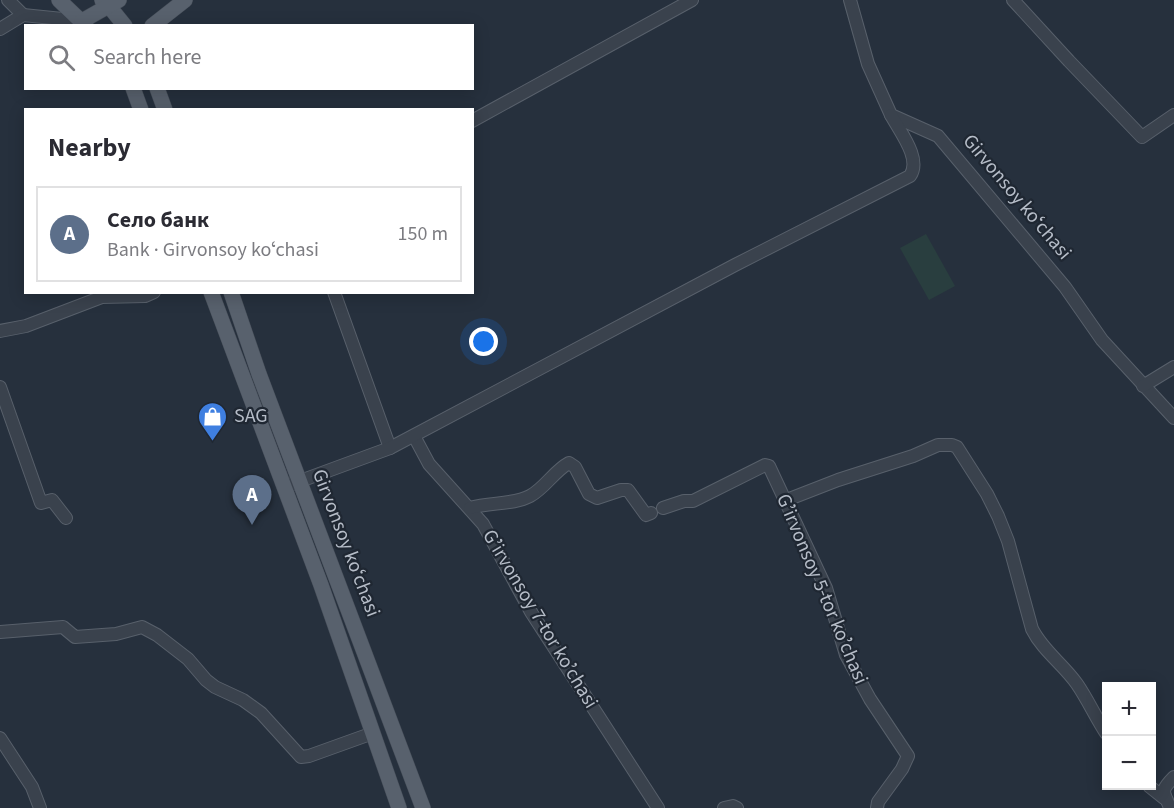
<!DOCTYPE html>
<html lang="en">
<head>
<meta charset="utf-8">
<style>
	:root { --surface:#fff; --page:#f2f2f3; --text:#2b2b33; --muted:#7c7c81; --line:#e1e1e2; --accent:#d93025 }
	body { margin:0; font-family:"Source Sans 3",sans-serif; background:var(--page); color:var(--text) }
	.controls { position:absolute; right:18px; bottom:18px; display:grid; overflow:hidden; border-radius:0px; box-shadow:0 3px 15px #0003 }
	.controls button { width:54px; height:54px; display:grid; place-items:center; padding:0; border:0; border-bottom:2px solid var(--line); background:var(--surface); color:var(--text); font:30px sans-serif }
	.you { position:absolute; left:484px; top:342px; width:21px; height:21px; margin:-15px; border:4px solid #fff; border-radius:50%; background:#1a73e8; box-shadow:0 0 0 9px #1a73e833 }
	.badge { display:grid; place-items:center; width:39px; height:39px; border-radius:50%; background:var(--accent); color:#fff; font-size:20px; font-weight:700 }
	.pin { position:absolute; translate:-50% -50px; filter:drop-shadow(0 2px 3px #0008) }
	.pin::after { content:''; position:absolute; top:32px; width:21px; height:18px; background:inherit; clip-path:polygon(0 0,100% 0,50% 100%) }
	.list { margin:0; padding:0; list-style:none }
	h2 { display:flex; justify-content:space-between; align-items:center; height:78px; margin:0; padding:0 24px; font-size:26px }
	h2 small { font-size:20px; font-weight:400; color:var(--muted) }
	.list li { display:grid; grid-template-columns:39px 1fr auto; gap:18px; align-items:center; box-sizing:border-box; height:96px; margin:0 12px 12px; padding:0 12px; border:2px solid var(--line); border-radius:0px }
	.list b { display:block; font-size:22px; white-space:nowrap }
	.list p { margin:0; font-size:20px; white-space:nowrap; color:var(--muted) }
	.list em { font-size:20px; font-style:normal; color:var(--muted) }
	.icon { flex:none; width:33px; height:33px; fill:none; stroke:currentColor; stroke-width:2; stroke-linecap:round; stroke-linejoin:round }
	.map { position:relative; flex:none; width:1174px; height:808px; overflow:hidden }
	.search { position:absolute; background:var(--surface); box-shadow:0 3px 15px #0003; left:24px; top:24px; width:450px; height:66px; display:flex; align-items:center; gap:15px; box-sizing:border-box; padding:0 21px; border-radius:0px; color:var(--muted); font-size:22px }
	.panel { position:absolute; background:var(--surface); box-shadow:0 3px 15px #0003; left:24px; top:108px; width:450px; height:186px; border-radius:0px }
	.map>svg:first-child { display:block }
	.green { fill:#293e3f }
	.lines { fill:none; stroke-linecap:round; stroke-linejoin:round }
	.minor-casing { stroke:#58606b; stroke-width:14 }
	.major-casing { stroke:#434b56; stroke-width:16 }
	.minor { stroke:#3a424d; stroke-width:12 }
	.major { stroke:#58616d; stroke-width:15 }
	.labels { text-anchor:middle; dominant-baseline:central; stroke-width:4.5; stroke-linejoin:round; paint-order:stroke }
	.street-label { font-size:20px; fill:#b6bdc8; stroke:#1f2732 }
	.poi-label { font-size:20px; fill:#b6bdc8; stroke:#1f2732; text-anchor:start }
</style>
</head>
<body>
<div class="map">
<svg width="1174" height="808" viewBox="0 0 1174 808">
	<rect width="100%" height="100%" fill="#26303d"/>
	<polygon class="green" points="926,234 955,286 929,300 900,248"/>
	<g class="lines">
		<defs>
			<g id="minor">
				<polyline points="8,0 23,15"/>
				<polyline points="850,0 868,64 891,115 938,136 1065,287 1102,340 1174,418"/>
				<polyline points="1013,0 1069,61 1142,137 1174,115"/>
				<polyline points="0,29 23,15 82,21"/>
				<polyline points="472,121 692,0"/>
				<polyline points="334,292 390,448"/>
				<polyline points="0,331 26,326 102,297 145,296 154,292"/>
				<polyline points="1143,386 1174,367"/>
				<polyline points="0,387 41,503 52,500 66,518"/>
				<polyline points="414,436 429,464 483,524 531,612 658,808"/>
				<path d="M284 487 390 448 735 265 910 176C922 159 900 132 891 115"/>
				<path d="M784 501 838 480 913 456 938 445H952L957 447 987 494 998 516 1008 541 1032 629C1043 651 1063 664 1077 684 1088 700 1096 718 1106 733"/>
				<path d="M470 508C490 502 513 505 530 496 545 488 554 471 569 463L575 467 589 494 597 498 621 490H628L646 515 651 513"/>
				<polyline points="663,508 684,501 693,501 765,465 769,466 826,588 846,655 870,699 908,756 902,769 878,802 877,808"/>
				<polyline points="0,632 63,627 75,637 116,634 142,627 157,635 188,659 206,680 215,687 243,700 261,713 301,757 309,756 373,733"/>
				<polyline points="0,738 32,787 40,808"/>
				<polyline points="1149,786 1164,798"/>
				<polyline points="724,808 733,806 737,808"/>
				<path d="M1170 808C1164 791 1159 792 1174 777"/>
			</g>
			<g id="major">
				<polyline points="59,0 86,26"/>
				<polyline points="102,0 108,5 125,26"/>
				<polyline points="82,21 119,0"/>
				<polyline points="152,26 185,0"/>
				<polyline points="133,88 141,110"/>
				<polyline points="157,88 165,110"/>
				<polyline points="211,292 321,585 399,808"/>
				<polyline points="231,292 259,374 423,808"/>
			</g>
		</defs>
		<use href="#minor" class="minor-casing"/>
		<use href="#major" class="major-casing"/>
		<use href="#minor" class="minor"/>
		<use href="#major" class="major"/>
	</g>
	<defs>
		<symbol id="shop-pin" viewBox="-11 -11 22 30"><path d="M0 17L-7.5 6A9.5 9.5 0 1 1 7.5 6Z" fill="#3f7fe0" stroke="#1f2732"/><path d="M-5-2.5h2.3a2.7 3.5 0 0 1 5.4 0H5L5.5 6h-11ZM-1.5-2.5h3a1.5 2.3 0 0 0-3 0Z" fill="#fff"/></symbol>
	</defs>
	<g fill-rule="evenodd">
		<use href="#shop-pin" x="196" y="400" width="33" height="45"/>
	</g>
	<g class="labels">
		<g class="street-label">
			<text transform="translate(1017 197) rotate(50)">Girvonsoy koʻchasi</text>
			<text transform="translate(346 543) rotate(69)">Girvonsoy koʻchasi</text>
			<text transform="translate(822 589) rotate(67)">Gʼirvonsoy 5-tor koʼchasi</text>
			<text transform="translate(540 619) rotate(59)">Gʼirvonsoy 7-tor koʼchasi</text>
		</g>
		<g class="poi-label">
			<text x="234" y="416">SAG</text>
		</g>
	</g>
</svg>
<div class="controls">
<button>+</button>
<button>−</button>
</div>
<div class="you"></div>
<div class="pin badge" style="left:252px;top:525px;background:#5c6f8a">A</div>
<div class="search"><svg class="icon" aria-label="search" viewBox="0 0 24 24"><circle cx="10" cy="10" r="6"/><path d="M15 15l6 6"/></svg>Search here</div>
<section class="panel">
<h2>Nearby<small></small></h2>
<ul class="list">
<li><span class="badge" style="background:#5c6f8a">A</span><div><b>Село банк</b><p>Bank · Girvonsoy koʻchasi</p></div><em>150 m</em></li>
</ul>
</section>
</div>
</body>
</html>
